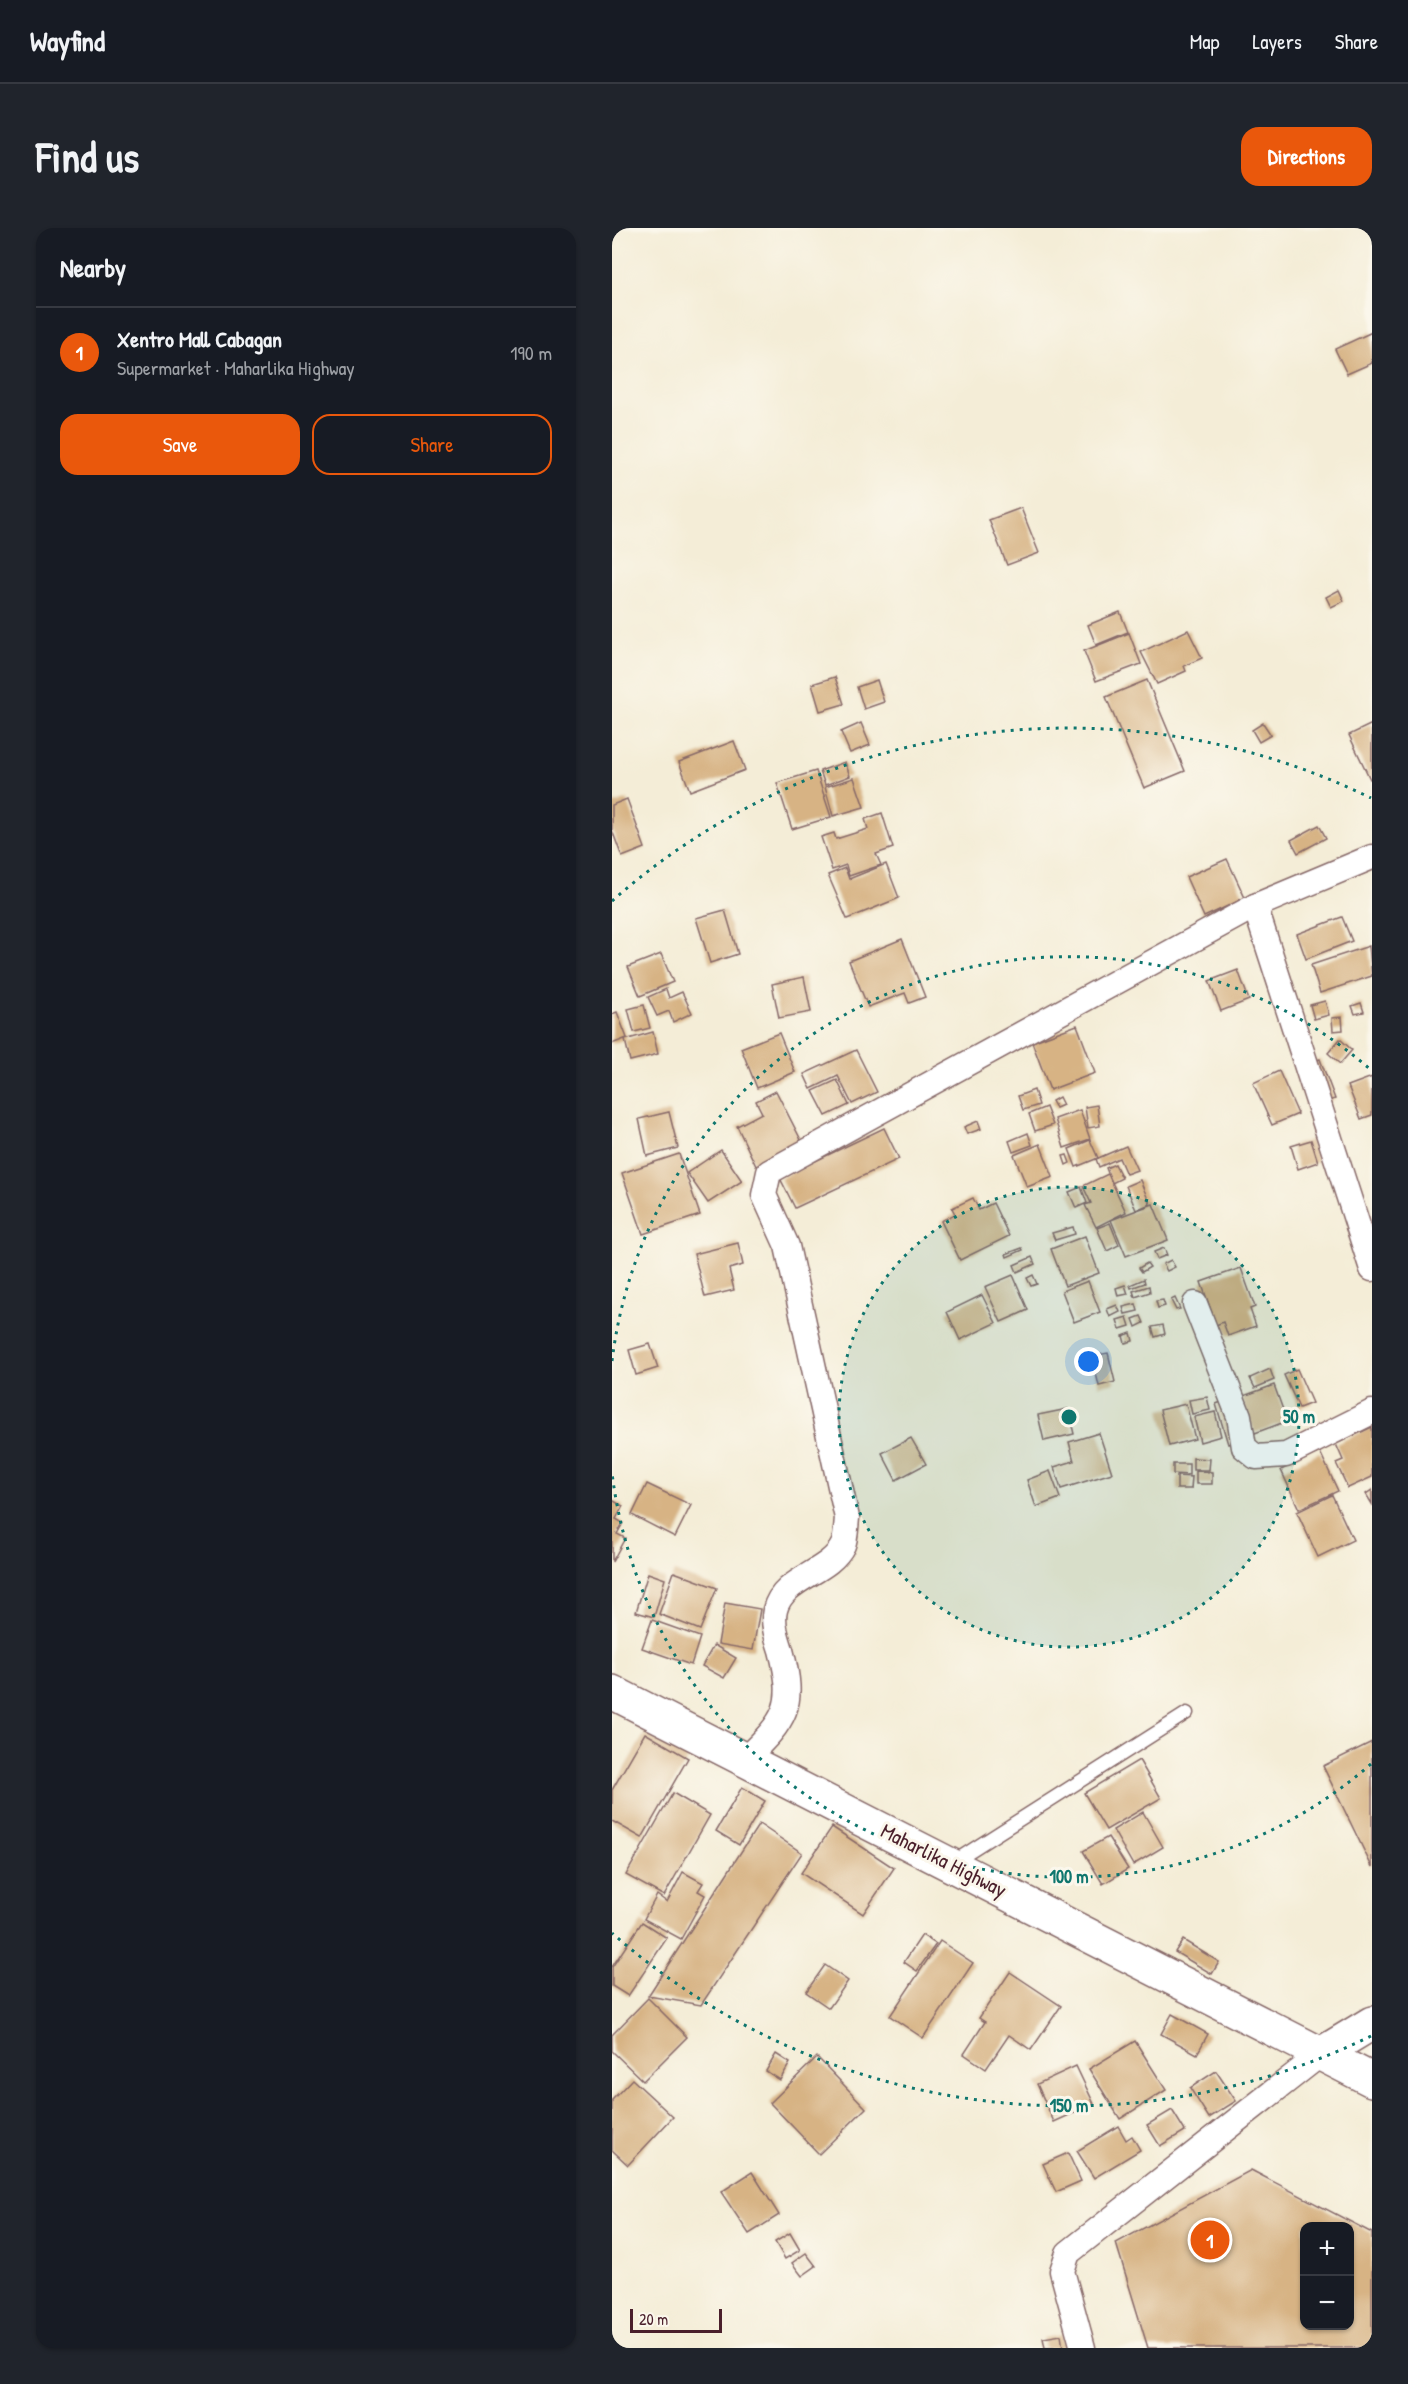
<!DOCTYPE html>
<html lang="en">
<head>
<meta charset="utf-8">
<style>
	:root { --surface:#171b24; --page:#20242c; --text:#f1f3f6; --muted:#9ea1a6; --line:#363941; --accent:#ea580c }
	body { margin:0; font-family:"Patrick Hand",sans-serif; background:var(--page); color:var(--text) }
	.controls { position:absolute; right:18px; bottom:18px; display:grid; overflow:hidden; border-radius:12px; box-shadow:0 2px 4px #0004 }
	.controls button { width:54px; height:54px; display:grid; place-items:center; padding:0; border:0; border-bottom:2px solid var(--line); background:var(--surface); color:var(--text); font:30px sans-serif }
	.scale { position:absolute; left:18px; bottom:15px; width:92px; box-sizing:border-box; padding-left:6px; border:3px solid #4a1f2b; border-top:0; font-size:16px; line-height:21px; white-space:nowrap; color:#4a1f2b; -webkit-text-stroke:4px #fbf7ec; paint-order:stroke }
	.you { position:absolute; left:477px; top:1134px; width:21px; height:21px; margin:-15px; border:4px solid #fff; border-radius:50%; background:#1a73e8; box-shadow:0 0 0 9px #1a73e833 }
	.badge { display:grid; place-items:center; width:39px; height:39px; border-radius:50%; background:var(--accent); color:#fff; font-size:20px; font-weight:700 }
	.pin { position:absolute; translate:-50% -50%; border:3px solid #fff; box-shadow:0 2px 6px #0006 }
	.list { margin:0; padding:0; list-style:none }
	h2 { display:flex; justify-content:space-between; align-items:center; height:78px; margin:0; padding:0 24px; font-size:26px }
	h2 small { font-size:20px; font-weight:400; color:var(--muted) }
	.list li { display:grid; grid-template-columns:39px 1fr auto; gap:18px; align-items:center; box-sizing:border-box; height:90px; padding:0 24px; border-top:2px solid var(--line) }
	.list b { display:block; font-size:22px; white-space:nowrap }
	.list p { margin:0; font-size:20px; white-space:nowrap; color:var(--muted) }
	.list em { font-size:20px; font-style:normal; color:var(--muted) }
	.actions { display:flex; gap:12px; padding:18px 24px }
	.actions a { flex:1; padding:14px 0; border:2px solid var(--accent); border-radius:18px; text-align:center; font-size:21px; color:var(--accent) }
	.actions .main { background:var(--accent); color:#fff }
	.map { position:relative; flex:none; width:760px; height:2120px; overflow:hidden; border-radius:18px }
	header { display:flex; align-items:center; gap:36px; box-sizing:border-box; height:84px; padding:0 30px; background:var(--surface); border-bottom:2px solid var(--line) }
	header strong { font-size:28px }
	nav { display:flex; gap:33px; margin-inline-start:auto; font-size:21px }
	.intro { display:flex; align-items:center; justify-content:space-between; box-sizing:border-box; height:144px; padding:0 36px }
	h1 { margin:0; font-size:42px }
	.button { padding:15px 27px; border-radius:18px; background:var(--accent); color:#fff; font-size:21px; font-weight:700 }
	main { display:flex; gap:36px; padding:0 36px }
	aside { flex:1; background:var(--surface); border-radius:18px; box-shadow:0 2px 4px #0004 }
	.map>svg:first-child { display:block }
	.building { fill:#d7b384; fill-rule:evenodd }
	.lines { fill:none; stroke-linecap:round; stroke-linejoin:round }
	.lane-casing { stroke:#866767; stroke-width:15 }
	.street-casing { stroke:#866767; stroke-width:27 }
	.secondary-casing { stroke:#866767; stroke-width:36 }
	.primary-casing { stroke:#866767; stroke-width:36 }
	.lane { stroke:#fff; stroke-width:12 }
	.street { stroke:#fff; stroke-width:24 }
	.secondary { stroke:#fff; stroke-width:33 }
	.primary { stroke:#fff; stroke-width:33 }
	.ring { fill:none; stroke:#0f766e; stroke-width:3; stroke-dasharray:3 6 }
	.labels { text-anchor:middle; dominant-baseline:central; stroke-width:6; stroke-linejoin:round; paint-order:stroke }
	.street-label { font-size:21px; fill:#4a1f2b; stroke:#fbf7ec }
	.centre { fill:#0f766e; stroke:#fbf7ec; stroke-width:3 }
	.ring-label { font-size:18px; text-anchor:middle; font-weight:bold; fill:#0f766e; stroke:#fbf7ec; stroke-width:6; stroke-linejoin:round; paint-order:stroke }
</style>
</head>
<body>
<header>
<strong>Wayfind</strong>
<nav><a>Map</a><a>Layers</a><a>Share</a></nav>
</header>
<div class="intro"><h1>Find us</h1><a class="button">Directions</a></div>
<main>
<aside>
<h2>Nearby<small></small></h2>
<ul class="list">
<li><span class="badge">1</span><div><b>Xentro Mall Cabagan</b><p>Supermarket · Maharlika Highway</p></div><em>190 m</em></li>
</ul>
<div class="actions"><a class="main">Save</a><a>Share</a></div>
</aside>
<div class="map">
<svg width="760" height="2120" viewBox="0 0 760 2120">
	<rect width="100%" height="100%" fill="#fbf7ec"/>
	<filter id="ink" filterUnits="userSpaceOnUse"><feTurbulence type="fractalNoise" baseFrequency=".0167" numOctaves="2"/><feDisplacementMap in="SourceGraphic" scale="12" xChannelSelector="R" yChannelSelector="G"/><feConvolveMatrix kernelMatrix="1 2 1 2 8 2 1 2 1" color-interpolation-filters="sRGB"/></filter>
	<filter id="wash" filterUnits="userSpaceOnUse"><feTurbulence type="fractalNoise" baseFrequency=".008" numOctaves="4" result="noise"/><feDisplacementMap in="SourceGraphic" scale="24" xChannelSelector="R" yChannelSelector="G"/><feGaussianBlur stdDeviation="1.35" result="paint"/><feColorMatrix in="noise" values="0 0 0 0 0 0 0 0 0 0 0 0 0 0 0 0 0 1.4 0 .05"/><feComposite in="paint" operator="in"/></filter>
	<g filter="url(#wash)">
		<rect width="100%" height="100%" fill="#f4edd7"/>
		<g id="blocks">
			<g class="building">
				<polygon points="760,104 760,135 735,146 723,121"/>
				<polygon points="409,280 427,325 395,337 377,292"/>
				<polygon points="727,362 732,373 719,379 714,369"/>
				<polygon points="508,384 516,404 484,417 476,397"/>
				<polygon points="576,402 590,430 572,438 574,443 545,456 529,424"/>
				<polygon points="517,405 529,436 484,453 472,423"/>
				<polygon points="223,449 232,476 208,483 200,456"/>
				<polygon points="265,452 272,474 252,481 245,459"/>
				<polygon points="535,452 573,543 532,560 494,469"/>
				<polygon points="249,495 258,517 238,525 229,504"/>
				<polygon points="651,495 659,507 647,514 640,502"/>
				<polygon points="760,496 760,550 758,551 737,507"/>
				<polygon points="122,513 133,542 78,563 67,534"/>
				<polygon points="233,534 238,548 213,557 208,543"/>
				<polygon points="204,543 219,589 180,601 165,555"/>
				<polygon points="242,550 252,579 221,588 213,559"/>
				<polygon points="15,571 33,620 10,629 0,602 0,577"/>
				<polygon points="270,585 281,620 264,626 269,637 237,648 234,637 220,642 209,609 222,605 224,611 256,601 253,591"/>
				<polygon points="707,597 714,610 686,625 679,612"/>
				<polygon points="615,631 633,670 592,689 574,649"/>
				<polygon points="274,636 287,670 235,691 216,647 233,640 237,651"/>
				<polygon points="113,682 126,726 98,735 84,690"/>
				<polygon points="730,689 740,713 694,731 685,706"/>
				<polygon points="290,711 313,769 297,775 293,765 256,779 237,733"/>
				<polygon points="757,718 760,748 708,765 699,737"/>
				<polygon points="49,726 61,754 28,768 16,739"/>
				<polygon points="626,742 637,772 609,783 597,753"/>
				<polygon points="192,749 199,784 167,790 160,756"/>
				<polygon points="54,761 57,770 70,764 80,785 61,794 57,783 45,788 36,769"/>
				<polygon points="713,773 717,787 702,791 698,777"/>
				<polygon points="749,775 752,784 743,786 740,778"/>
				<polygon points="32,777 38,800 22,804 16,781"/>
				<polygon points="5,784 15,810 0,816 0,786"/>
				<polygon points="730,789 731,802 721,803 720,790"/>
				<polygon points="465,797 483,845 438,862 420,814"/>
				<polygon points="41,804 46,826 18,833 13,812"/>
				<polygon points="167,805 183,844 145,860 129,820"/>
				<polygon points="728,811 740,822 728,836 716,825"/>
				<polygon points="244,822 265,864 240,876 226,848 199,861 192,846"/>
				<polygon points="708,831 723,871 714,874 699,834"/>
				<polygon points="667,843 686,886 660,897 641,855"/>
				<polygon points="760,849 760,887 749,891 736,858"/>
				<polygon points="225,852 237,877 214,888 201,863"/>
				<polygon points="422,862 427,877 411,882 406,868"/>
				<polygon points="164,863 191,916 144,938 125,898 150,885 144,873"/>
				<polygon points="447,869 451,877 444,880 440,873"/>
				<polygon points="485,877 488,898 476,900 473,879"/>
				<polygon points="434,879 441,897 423,903 417,886"/>
				<polygon points="468,882 478,911 452,920 443,891"/>
				<polygon points="57,884 66,920 35,928 27,891"/>
				<polygon points="366,893 369,901 355,906 352,899"/>
				<polygon points="272,900 287,931 183,980 168,950"/>
				<polygon points="416,905 420,917 401,924 397,913"/>
				<polygon points="478,912 486,930 464,939 457,921"/>
				<polygon points="699,912 706,934 686,941 679,918"/>
				<polygon points="428,916 441,949 415,959 402,927"/>
				<polygon points="514,918 525,942 514,946 507,930 487,939 484,931"/>
				<polygon points="109,922 130,953 96,975 75,945"/>
				<polygon points="67,926 88,987 31,1006 10,945"/>
				<polygon points="455,927 458,935 454,937 451,928"/>
				<polygon points="503,936 510,950 500,955 494,940"/>
				<polygon points="496,946 514,984 484,999 473,977 479,975 471,958"/>
				<polygon points="528,952 538,976 524,982 514,958"/>
				<polygon points="469,959 475,975 464,980 457,964"/>
				<polygon points="361,970 367,982 381,975 397,1008 348,1032 329,993 343,986 340,980"/>
				<polygon points="541,976 556,1012 514,1028 499,992"/>
				<polygon points="498,995 507,1017 495,1023 485,1000"/>
				<polygon points="461,999 463,1006 443,1012 440,1005"/>
				<polygon points="473,1008 487,1045 453,1058 439,1021"/>
				<polygon points="126,1015 131,1037 117,1041 122,1062 93,1069 82,1026"/>
				<polygon points="410,1020 411,1022 395,1029 394,1026"/>
				<polygon points="552,1020 555,1027 545,1031 542,1024"/>
				<polygon points="420,1029 423,1036 405,1044 402,1037"/>
				<polygon points="559,1032 563,1039 555,1043 551,1036"/>
				<polygon points="535,1035 538,1039 530,1044 527,1040"/>
				<polygon points="629,1040 643,1079 638,1081 644,1098 616,1108 611,1094 604,1097 589,1054"/>
				<polygon points="401,1047 416,1082 389,1094 373,1059"/>
				<polygon points="421,1047 425,1056 419,1058 415,1050"/>
				<polygon points="532,1051 533,1055 519,1060 518,1057"/>
				<polygon points="476,1053 488,1084 462,1094 450,1063"/>
				<polygon points="513,1057 516,1066 506,1068 504,1060"/>
				<polygon points="537,1058 538,1064 523,1069 521,1063"/>
				<polygon points="370,1067 384,1095 348,1112 335,1084"/>
				<polygon points="563,1070 568,1081 564,1082 559,1072"/>
				<polygon points="551,1072 553,1078 546,1080 544,1073"/>
				<polygon points="524,1076 526,1083 513,1086 511,1079"/>
				<polygon points="505,1077 508,1084 498,1089 495,1081"/>
				<polygon points="529,1088 532,1095 524,1099 521,1091"/>
				<polygon points="515,1089 518,1098 508,1101 505,1092"/>
				<polygon points="551,1097 553,1106 543,1109 540,1099"/>
				<polygon points="519,1105 521,1113 513,1115 511,1108"/>
				<polygon points="38,1116 46,1140 24,1147 17,1122"/>
				<polygon points="496,1125 503,1154 487,1158 480,1128"/>
				<polygon points="658,1141 662,1152 643,1160 638,1150"/>
				<polygon points="685,1141 700,1175 687,1180 672,1147"/>
				<polygon points="662,1157 675,1193 643,1205 629,1169"/>
				<polygon points="595,1169 598,1182 580,1186 577,1172"/>
				<polygon points="615,1172 628,1213 616,1216 604,1176"/>
				<polygon points="574,1176 583,1211 557,1218 548,1182"/>
				<polygon points="456,1181 462,1206 432,1213 426,1187"/>
				<polygon points="603,1184 609,1208 588,1214 582,1189"/>
				<polygon points="760,1199 760,1249 736,1260 724,1235 731,1232 724,1216"/>
				<polygon points="487,1205 500,1245 449,1261 442,1239 462,1233 457,1214"/>
				<polygon points="299,1210 314,1236 284,1252 270,1225"/>
				<polygon points="708,1224 726,1263 687,1281 669,1242"/>
				<polygon points="581,1230 598,1231 597,1242 581,1242"/>
				<polygon points="561,1236 577,1236 577,1247 561,1246"/>
				<polygon points="438,1243 448,1270 424,1279 415,1252"/>
				<polygon points="584,1243 600,1244 600,1256 584,1256"/>
				<polygon points="565,1248 580,1249 579,1261 565,1261"/>
				<polygon points="35,1256 79,1277 63,1309 20,1287"/>
				<polygon points="760,1262 760,1276 754,1266"/>
				<polygon points="720,1267 741,1312 706,1329 685,1284"/>
				<polygon points="0,1272 11,1278 4,1291 11,1295 5,1306 13,1310 0,1334"/>
				<polygon points="62,1344 105,1360 88,1402 47,1386"/>
				<polygon points="36,1345 53,1351 42,1389 24,1384"/>
				<polygon points="113,1375 148,1381 141,1422 106,1416"/>
				<polygon points="40,1392 88,1409 79,1437 30,1420"/>
				<polygon points="102,1417 124,1430 112,1450 90,1438"/>
				<polygon points="33,1505 76,1530 30,1610 0,1593 0,1562"/>
				<polygon points="760,1514 760,1639 711,1538"/>
				<polygon points="527,1532 549,1570 494,1602 472,1565"/>
				<polygon points="130,1559 153,1573 127,1617 104,1603"/>
				<polygon points="61,1565 98,1587 52,1668 14,1647"/>
				<polygon points="531,1584 551,1619 521,1637 501,1602"/>
				<polygon points="147,1596 190,1625 89,1777 36,1768"/>
				<polygon points="220,1599 282,1640 251,1686 189,1645"/>
				<polygon points="496,1609 516,1641 491,1656 471,1623"/>
				<polygon points="71,1644 91,1655 86,1663 93,1667 69,1711 32,1691 45,1667 55,1674"/>
				<polygon points="30,1694 55,1710 16,1768 0,1758 0,1739"/>
				<polygon points="310,1707 324,1716 305,1743 292,1734"/>
				<polygon points="571,1712 607,1734 600,1746 563,1724"/>
				<polygon points="328,1713 361,1735 311,1810 278,1788"/>
				<polygon points="213,1737 236,1753 217,1780 194,1764"/>
				<polygon points="398,1744 449,1778 419,1822 397,1807 374,1841 352,1826 373,1794 367,1790"/>
				<polygon points="36,1770 75,1809 31,1853 0,1823 0,1807"/>
				<polygon points="560,1786 596,1806 585,1826 549,1806"/>
				<polygon points="523,1813 554,1862 508,1891 477,1841"/>
				<polygon points="164,1826 178,1835 168,1852 154,1843"/>
				<polygon points="205,1829 254,1880 207,1926 158,1875"/>
				<polygon points="464,1838 482,1876 442,1894 425,1856"/>
				<polygon points="604,1843 624,1873 597,1890 578,1860"/>
				<polygon points="20,1851 61,1889 16,1937 0,1922 0,1872"/>
				<polygon points="560,1882 573,1903 548,1918 535,1897"/>
				<polygon points="506,1898 514,1912 520,1908 528,1922 482,1950 465,1923"/>
				<polygon points="456,1925 469,1953 444,1964 431,1936"/>
				<path d="M639 1942 760 2005V2120H536L504 2015ZM692 1998H738V2098H692Z"/>
				<polygon points="140,1944 167,1987 137,2006 109,1964"/>
				<polygon points="178,2005 188,2022 173,2031 163,2014"/>
				<polygon points="194,2025 204,2038 190,2048 180,2035"/>
				<polygon points="449,2107 451,2120 433,2120 431,2110"/>
			</g>
		</g>
	</g>
	<g filter="url(#ink)">
		<use href="#blocks" fill-opacity="0" stroke="#866767" stroke-width="1.5"/>
		<g class="lines">
			<defs>
				<polyline id="lane" points="341,1634 575,1485"/>
				<g id="street">
					<polyline points="643,678 760,1041"/>
					<polyline points="583,1076 627,1188 632,1219 644,1229 674,1227 760,1184"/>
					<path d="M134 1530C174 1491 184 1479 169 1422 165 1410 160 1395 163 1382 171 1349 217 1346 231 1317 234 1310 234 1299 235 1290L175 1018 152 967 157 944 643 678 760 629"/>
					<polyline points="471,2120 450,2043 456,2025 709,1826"/>
				</g>
				<polyline id="secondary" points="709,1826 760,1795"/>
				<polyline id="primary" points="0,1464 760,1852"/>
			</defs>
			<use href="#lane" class="lane-casing"/>
			<use href="#street" class="street-casing"/>
			<use href="#secondary" class="secondary-casing"/>
			<use href="#primary" class="primary-casing"/>
			<use href="#lane" class="lane"/>
			<use href="#street" class="street"/>
			<use href="#secondary" class="secondary"/>
			<use href="#primary" class="primary"/>
		</g>
	</g>
	<circle cx="457" cy="1189" r="230" fill="#0f766e" fill-opacity=".12"/>
	<g class="ring">
		<circle cx="457" cy="1189" r="230"/>
		<path d="M759 1536A460 460 0 0 1 0 1245M0 1133A460 460 0 0 1 759 842"/>
		<path d="M759 1808A689 689 0 0 1 0 1705M0 673A689 689 0 0 1 759 570"/>
	</g>
	<g class="labels">
		<g class="street-label">
			<text transform="translate(332 1632) rotate(27)">Maharlika Highway</text>
		</g>
	</g>
	<circle cx="457" cy="1189" r="9" class="centre"/>
	<g class="ring-label">
		<text x="687" y="1195">50 m</text>
		<text x="457" y="1655">100 m</text>
		<text x="457" y="1884">150 m</text>
	</g>
</svg>
<div class="controls">
<button>+</button>
<button>−</button>
</div>
<div class="scale">20 m</div>
<div class="you"></div>
<div class="pin badge" style="left:598px;top:2012px">1</div>
</div>
</main>
</body>
</html>
